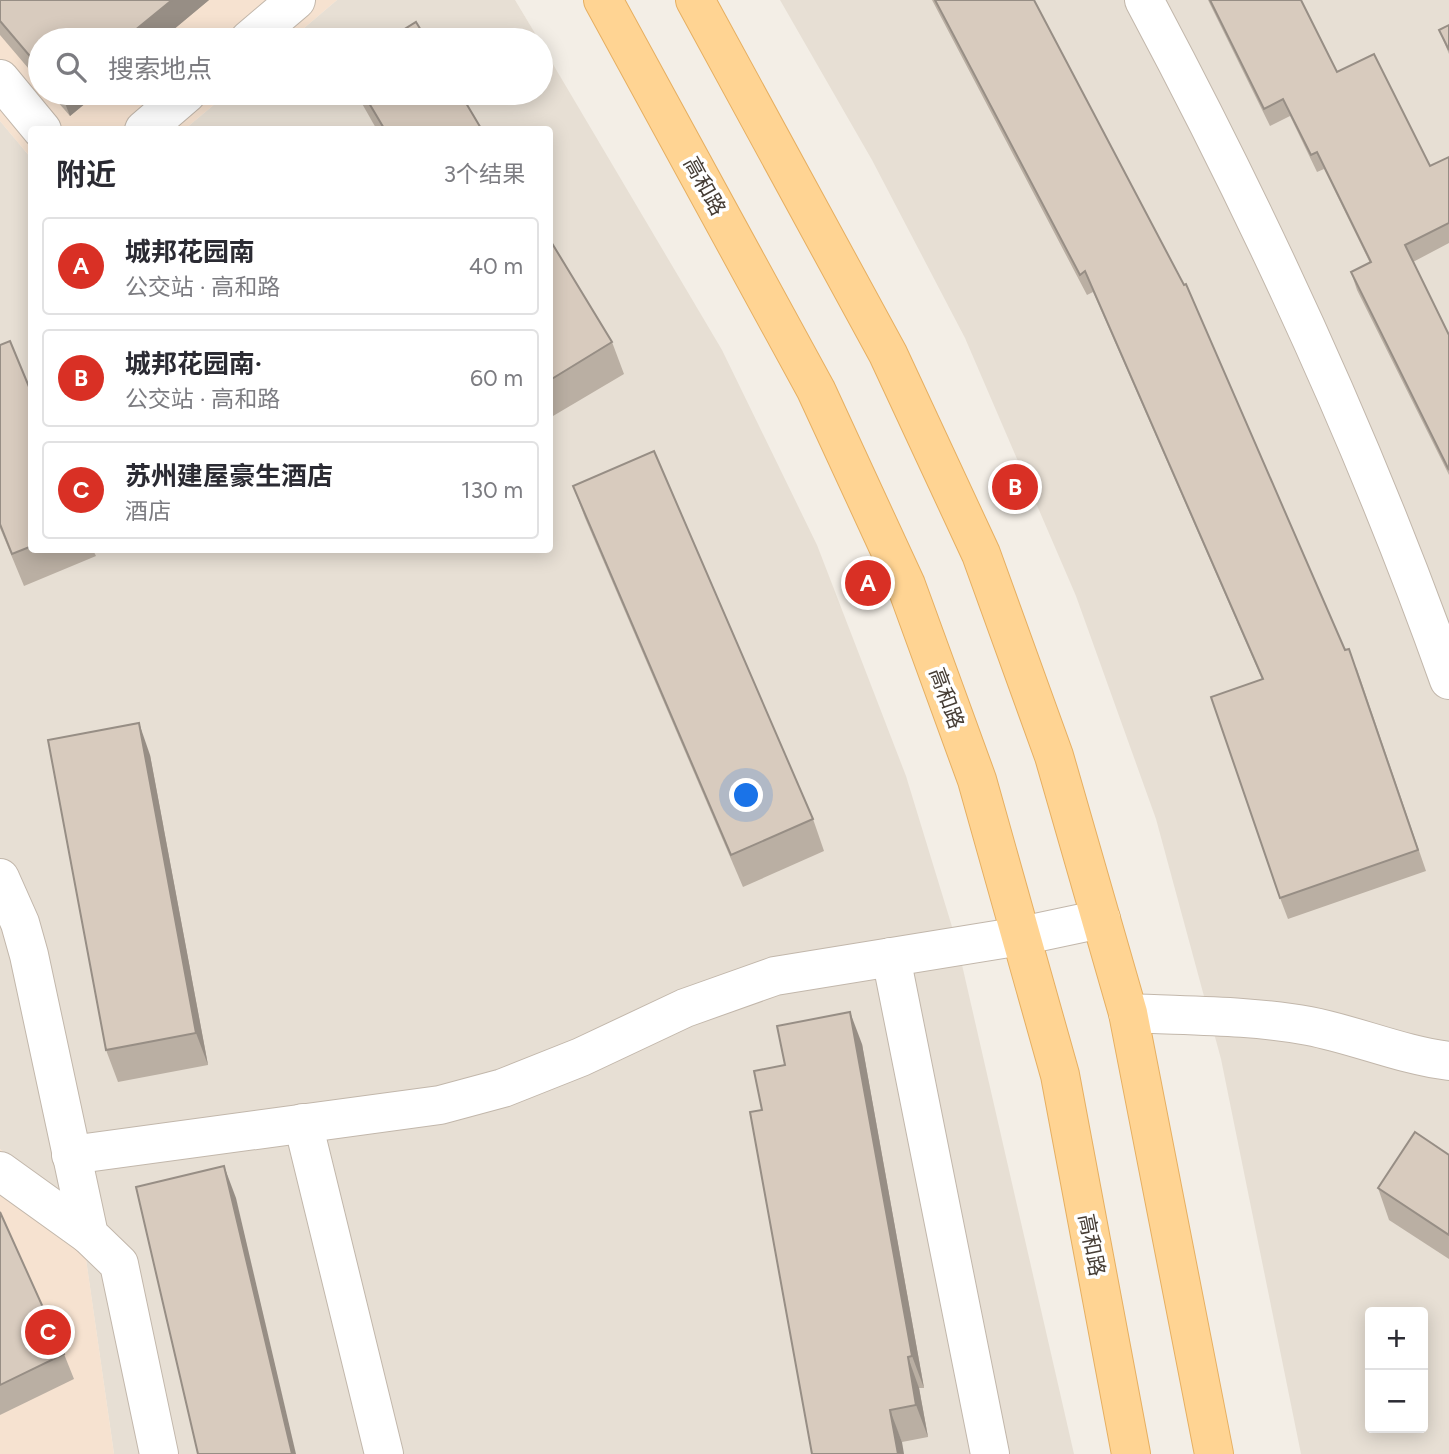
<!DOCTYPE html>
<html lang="zh">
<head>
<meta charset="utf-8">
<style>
	:root { --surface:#fff; --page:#f2f2f3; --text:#2b2b33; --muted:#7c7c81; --line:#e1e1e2; --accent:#d93025 }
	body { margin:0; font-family:Figtree,"Noto Sans SC",sans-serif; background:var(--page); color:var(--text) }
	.controls { position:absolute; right:21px; bottom:21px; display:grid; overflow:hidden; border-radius:7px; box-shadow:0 4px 18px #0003 }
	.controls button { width:63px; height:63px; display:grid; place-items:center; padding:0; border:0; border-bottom:2px solid var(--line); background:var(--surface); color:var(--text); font:35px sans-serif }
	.you { position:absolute; left:747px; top:796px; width:24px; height:24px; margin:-18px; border:5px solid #fff; border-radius:50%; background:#1a73e8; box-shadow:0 0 0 10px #1a73e833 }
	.badge { display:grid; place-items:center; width:46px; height:46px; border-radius:50%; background:var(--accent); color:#fff; font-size:23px; font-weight:700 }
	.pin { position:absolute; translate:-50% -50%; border:4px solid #fff; box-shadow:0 2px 7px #0006 }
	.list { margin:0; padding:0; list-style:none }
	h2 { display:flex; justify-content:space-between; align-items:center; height:91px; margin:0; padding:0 28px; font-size:30px }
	h2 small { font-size:23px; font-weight:400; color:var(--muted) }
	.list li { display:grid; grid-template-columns:46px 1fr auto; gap:21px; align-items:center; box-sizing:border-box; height:98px; margin:0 14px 14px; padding:0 14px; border:2px solid var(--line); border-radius:7px }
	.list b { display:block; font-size:26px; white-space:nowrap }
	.list p { margin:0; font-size:23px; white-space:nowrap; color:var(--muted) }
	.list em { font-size:23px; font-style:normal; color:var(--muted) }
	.icon { flex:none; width:38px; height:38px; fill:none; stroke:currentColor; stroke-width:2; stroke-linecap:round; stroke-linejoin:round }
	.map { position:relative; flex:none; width:1449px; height:1454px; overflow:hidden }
	.search { position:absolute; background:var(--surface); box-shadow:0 4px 18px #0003; left:28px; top:28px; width:525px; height:77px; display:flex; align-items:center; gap:18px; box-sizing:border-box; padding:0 24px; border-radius:38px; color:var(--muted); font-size:26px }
	.panel { position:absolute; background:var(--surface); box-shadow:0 4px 18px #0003; left:28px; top:126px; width:525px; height:427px; border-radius:7px }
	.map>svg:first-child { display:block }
	.residential { fill:#e7dfd4; fill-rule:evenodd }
	.commercial { fill:#f6e2d0 }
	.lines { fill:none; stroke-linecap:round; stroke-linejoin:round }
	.minor-casing { stroke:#c2b7ab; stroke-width:40 }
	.major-casing { stroke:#e6af61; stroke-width:40 }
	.minor { stroke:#fff; stroke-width:38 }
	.major { stroke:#ffd493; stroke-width:38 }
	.wall { fill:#baafa3 }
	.shaded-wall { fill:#978e85 }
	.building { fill:#d8cbbe; stroke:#978e85; stroke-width:2 }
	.labels { text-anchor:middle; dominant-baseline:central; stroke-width:7; stroke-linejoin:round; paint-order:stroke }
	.street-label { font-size:21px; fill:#463d35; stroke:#fff }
</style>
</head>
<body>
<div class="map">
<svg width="1449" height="1454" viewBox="0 0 1449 1454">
	<rect width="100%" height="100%" fill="#f3eee6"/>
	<g class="residential">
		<polygon points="337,0 515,0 539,40 290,40"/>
		<path d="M780 0H1449V1454H1301L1221 1059 1156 819 1076 596 965 338 872 160ZM1370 1312H1423V1428H1370Z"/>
		<polygon points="541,44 722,350 817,545 906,776 957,943 1074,1454 114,1454 79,1211 0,1149 0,121 31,158 32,550 550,550 550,130 185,129 228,93 541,93"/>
	</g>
	<g class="commercial">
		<polygon points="0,0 337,0 290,40 40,40 40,93 228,93 185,129 32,130 31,158 0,121"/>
		<polygon points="0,1149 79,1210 114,1454 0,1454"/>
	</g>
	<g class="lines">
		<defs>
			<g id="minor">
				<path d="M1144 0C1261 219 1366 446 1449 680"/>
				<polyline points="249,40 296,0"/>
				<polyline points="0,79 42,130"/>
				<polyline points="144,130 187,93"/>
				<polyline points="0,878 20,923 29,955 89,1235 119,1264 159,1454"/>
				<polyline points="891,957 990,1454"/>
				<path d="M1128 1013C1188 1016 1250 1015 1309 1026 1356 1035 1401 1055 1449 1061"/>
				<polyline points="303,1123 384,1454"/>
				<polyline points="71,1155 440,1105 503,1088 581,1057 685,1008 775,976 1021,936 1101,919"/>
				<polyline points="0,1171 89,1235"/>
			</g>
			<g id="major">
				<polyline points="603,0 816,390 906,585 977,780 1060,1075 1131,1454"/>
				<polyline points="695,0 888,354 981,554 1054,756 1128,1013 1214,1454"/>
			</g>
		</defs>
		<use href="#minor" class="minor-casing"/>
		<use href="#major" class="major-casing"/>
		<use href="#minor" class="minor"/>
		<use href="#major" class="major"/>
	</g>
	<g class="wall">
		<polygon points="0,0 209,0 161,40 40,40 40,82 0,35"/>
		<polygon points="932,0 1034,0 1345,650 1357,669 1426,871 1288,919 1280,898 1262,679 1093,292 1087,295"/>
		<polygon points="1208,0 1301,0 1337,72 1430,166 1449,157 1449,243 1413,262 1449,335 1449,475 1357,290 1351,272 1370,263 1324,169 1317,172 1290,116 1270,126"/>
		<polygon points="1449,25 1449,54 1439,30"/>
		<polygon points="50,93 98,93 70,116"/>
		<polygon points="356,93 460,93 482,130 377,130"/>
		<polygon points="550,240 612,342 624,374 553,416 550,410"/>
		<polygon points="0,345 32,394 32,550 93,550 96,556 24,586 0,528"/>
		<polygon points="573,486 813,819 824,851 743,887 585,518"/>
		<polygon points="150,755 208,1065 118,1082 106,1050"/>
		<polygon points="862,1044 924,1388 919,1388 928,1437 902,1442 762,1110 785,1065"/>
		<polygon points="1449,1155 1449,1259 1389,1220 1378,1188"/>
		<polygon points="0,1212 64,1354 74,1379 0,1415"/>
	</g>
	<g class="shaded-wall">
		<polygon points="172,0 209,0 161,40 123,40"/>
		<polygon points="61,93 98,93 70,116"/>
		<polygon points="139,723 150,755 208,1065 196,1033"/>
		<polygon points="850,1012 862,1044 924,1388 912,1356"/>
		<polygon points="224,1166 236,1198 296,1454 292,1454"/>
		<polygon points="908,1357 919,1388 928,1437 916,1405"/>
		<polygon points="890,1410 902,1442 904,1454 898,1454"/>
	</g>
	<g class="building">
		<polygon points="0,0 172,0 123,40 40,40 40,68 0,21"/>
		<polygon points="935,0 1034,0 1184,285 1186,284 1345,650 1349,649 1418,850 1280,898 1211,697 1263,679 1085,271 1080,275"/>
		<polygon points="1210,0 1301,0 1337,72 1374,54 1430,166 1449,157 1449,223 1405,245 1449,335 1449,470 1351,272 1371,262 1317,152 1311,155 1283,99 1264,109"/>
		<polygon points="416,22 427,40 387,40"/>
		<polygon points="1449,25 1449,50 1439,30"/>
		<polygon points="363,93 460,93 482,130 385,130"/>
		<polygon points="550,240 612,342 550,380"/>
		<polygon points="10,341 32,394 32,546 12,554 0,524 0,345"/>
		<polygon points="654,451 813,819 731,855 573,486"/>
		<polygon points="139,723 196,1033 106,1050 48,740"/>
		<polygon points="850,1012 912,1356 908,1357 916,1405 890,1410 898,1454 812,1454 750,1112 762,1110 754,1071 785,1065 777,1026"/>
		<polygon points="1415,1132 1449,1155 1449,1235 1378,1188"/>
		<polygon points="224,1166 292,1454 198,1454 136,1187"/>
		<polygon points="0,1212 64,1354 0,1385"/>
	</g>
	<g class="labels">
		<g class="street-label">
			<text transform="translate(705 186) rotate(61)">高和路</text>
			<text transform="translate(947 698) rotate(70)">高和路</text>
			<text transform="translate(1092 1245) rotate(79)">高和路</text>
		</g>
	</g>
</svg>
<div class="controls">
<button>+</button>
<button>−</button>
</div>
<div class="you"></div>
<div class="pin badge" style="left:868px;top:583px">A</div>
<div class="pin badge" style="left:1015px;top:487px">B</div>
<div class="pin badge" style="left:48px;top:1332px">C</div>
<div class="search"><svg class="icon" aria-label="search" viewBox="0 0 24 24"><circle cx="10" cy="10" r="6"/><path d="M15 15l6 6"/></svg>搜索地点</div>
<section class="panel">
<h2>附近<small>3个结果</small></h2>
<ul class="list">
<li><span class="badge">A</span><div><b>城邦花园南</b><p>公交站 · 高和路</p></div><em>40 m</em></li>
<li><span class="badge">B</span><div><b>城邦花园南·</b><p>公交站 · 高和路</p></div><em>60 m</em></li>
<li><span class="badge">C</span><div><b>苏州建屋豪生酒店</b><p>酒店</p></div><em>130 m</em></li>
</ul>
</section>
</div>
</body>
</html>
